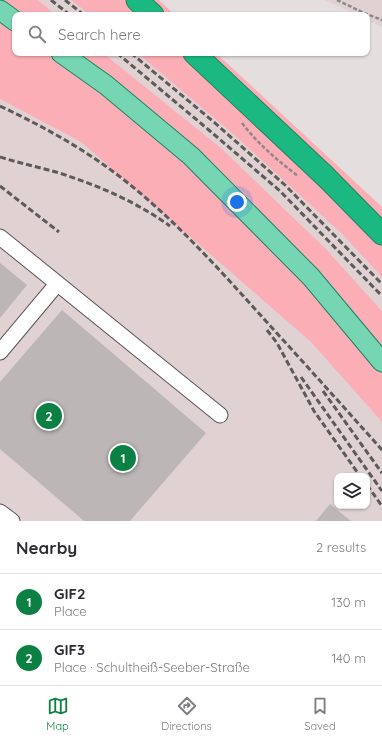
<!DOCTYPE html>
<html lang="en">
<head>
<meta charset="utf-8">
<style>
	:root { --surface:#fff; --page:#f2f2f3; --text:#2b2b33; --muted:#7c7c81; --line:#e1e1e2; --accent:#0b8043 }
	body { margin:0; font-family:Quicksand,sans-serif; background:var(--page); color:var(--text) }
	.controls { position:absolute; right:12px; bottom:12px; display:grid; overflow:hidden; border-radius:8px; box-shadow:0 1px 3px #0004 }
	.controls button { width:36px; height:36px; display:grid; place-items:center; padding:0; border:0; border-bottom:1px solid var(--line); background:var(--surface); color:var(--text); font:20px sans-serif }
	.you { position:absolute; left:237px; top:202px; width:14px; height:14px; margin:-10px; border:3px solid #fff; border-radius:50%; background:#1a73e8; box-shadow:0 0 0 6px #1a73e833 }
	.badge { display:grid; place-items:center; width:26px; height:26px; border-radius:50%; background:var(--accent); color:#fff; font-size:13px; font-weight:700 }
	.pin { position:absolute; translate:-50% -50%; border:2px solid #fff; box-shadow:0 1px 4px #0006 }
	.list { margin:0; padding:0; list-style:none }
	h2 { display:flex; justify-content:space-between; align-items:center; height:52px; margin:0; padding:0 16px; font-size:17px }
	h2 small { font-size:13px; font-weight:400; color:var(--muted) }
	.list li { display:grid; grid-template-columns:26px 1fr auto; gap:12px; align-items:center; box-sizing:border-box; height:56px; padding:0 16px; border-top:1px solid var(--line) }
	.list b { display:block; font-size:15px; white-space:nowrap }
	.list p { margin:0; font-size:13px; white-space:nowrap; color:var(--muted) }
	.list em { font-size:13px; font-style:normal; color:var(--muted) }
	.icon { flex:none; width:22px; height:22px; fill:none; stroke:currentColor; stroke-width:2; stroke-linecap:round; stroke-linejoin:round }
	.map { position:relative; flex:none; width:382px; height:521px; overflow:hidden }
	.search { position:absolute; background:var(--surface); box-shadow:0 1px 3px #0004; left:12px; right:12px; top:12px; height:44px; display:flex; align-items:center; gap:10px; box-sizing:border-box; padding:0 14px; border-radius:8px; color:var(--muted); font-size:15px }
	.sheet { height:164px; background:var(--surface) }
	nav { display:flex; justify-content:space-around; align-items:center; box-sizing:border-box; height:56px; border-top:1px solid var(--line); background:var(--surface); font-size:11px; color:var(--muted) }
	nav a { display:grid; justify-items:center; gap:2px }
	nav .on { color:var(--accent) }
	.map>svg:first-child { display:block }
	.built { fill:#e0d1d2; fill-rule:evenodd }
	.green { fill:#fcaeb6 }
	.building { fill:#bcb6b7 }
	.lines { fill:none; stroke-linecap:round; stroke-linejoin:round }
	.minor-casing { stroke:#5a5556; stroke-width:17 }
	.major-casing { stroke:#1f8560; stroke-width:21 }
	.highway-casing { stroke:#1f8560; stroke-width:23 }
	.path { stroke:#8d8989; stroke-width:2.5; stroke-dasharray:4 2; stroke-linecap:butt }
	.minor { stroke:#fff; stroke-width:15 }
	.major { stroke:#76d5b3; stroke-width:19 }
	.highway { stroke:#1bb981; stroke-width:21 }
	.rail { stroke:#5d5a5a; stroke-width:3; stroke-dasharray:6 3; stroke-linecap:butt }
</style>
</head>
<body>
<div class="map">
<svg width="382" height="521" viewBox="0 0 382 521">
	<rect width="100%" height="100%" fill="#e4dede"/>
	<g class="built">
		<polygon points="38,0 71,0 90,15 56,15"/>
		<polygon points="325,0 382,0 382,27 367,20 367,15 357,15"/>
		<polygon points="103,53 137,53 233,134 342,234 382,277 382,311 325,248 221,148"/>
		<path d="M0 99 81 142 311 342 382 422V521H0ZM337 476H367V506H337Z"/>
	</g>
	<g class="green">
		<polygon points="0,0 38,0 56,15 15,15 15,53 103,53 221,148 325,248 382,311 382,422 311,342 81,142 0,99"/>
		<polygon points="71,0 159,0 175,15 90,15"/>
		<polygon points="137,53 216,53 382,207 382,277 342,234 233,134"/>
	</g>
	<g class="building">
		<polygon points="0,263 27,285 0,318"/>
		<polygon points="62,310 206,433 130,521 84,521 0,449 0,382"/>
		<polygon points="330,504 351,521 316,521"/>
	</g>
	<g class="lines">
		<defs>
			<g id="minor">
				<polyline points="0,237 220,415"/>
				<polyline points="0,352 57,284"/>
				<polyline points="0,512 12,521"/>
			</g>
			<g id="major">
				<polyline points="0,10 15,21"/>
				<polyline points="61,53 106,85 191,156 311,277 382,362"/>
			</g>
			<g id="highway">
				<polyline points="137,0 153,15"/>
				<polyline points="194,53 326,177 382,234"/>
			</g>
		</defs>
		<use href="#minor" class="minor-casing"/>
		<use href="#major" class="major-casing"/>
		<use href="#highway" class="highway-casing"/>
		<g class="path">
			<polyline points="337,0 362,12 382,20"/>
			<path d="M242 123C258 144 277 160 298 176"/>
		</g>
		<use href="#minor" class="minor"/>
		<use href="#major" class="major"/>
		<use href="#highway" class="highway"/>
		<g class="rail">
			<polyline points="51,0 70,15"/>
			<polyline points="65,0 84,15"/>
			<polyline points="117,53 210,131 280,191 382,296"/>
			<polyline points="131,53 215,123 285,185 382,284"/>
			<path d="M0 106C40 125 79 146 115 173 171 215 218 268 264 319 304 363 343 406 382 450"/>
			<path d="M0 157C19 163 38 167 56 172 97 185 135 201 170 226"/>
			<polyline points="0,186 59,232"/>
			<polyline points="267,330 277,343 314,411 360,476"/>
			<polyline points="301,377 382,491"/>
			<polyline points="323,391 382,473"/>
			<polyline points="367,485 382,506"/>
		</g>
	</g>
</svg>
<div class="controls">
<button><svg class="icon" aria-label="layers" viewBox="0 0 24 24"><path d="M12 4l9 5-9 5-9-5zM3 14l9 5 9-5"/></svg></button>
</div>
<div class="you"></div>
<div class="pin badge" style="left:123px;top:458px">1</div>
<div class="pin badge" style="left:49px;top:416px">2</div>
<div class="search"><svg class="icon" aria-label="search" viewBox="0 0 24 24"><circle cx="10" cy="10" r="6"/><path d="M15 15l6 6"/></svg>Search here</div>
</div>
<section class="sheet">
<h2>Nearby<small>2 results</small></h2>
<ul class="list">
<li><span class="badge">1</span><div><b>GIF2</b><p>Place</p></div><em>130 m</em></li>
<li><span class="badge">2</span><div><b>GIF3</b><p>Place · Schultheiß-Seeber-Straße</p></div><em>140 m</em></li>
</ul>
</section>
<nav>
<a class="on"><svg class="icon" aria-label="map" viewBox="0 0 24 24"><path d="M3 6l6-2 6 2 6-2v14l-6 2-6-2-6 2zM9 4v14M15 6v14"/></svg>Map</a>
<a><svg class="icon" aria-label="directions" viewBox="0 0 24 24"><path d="M12 3l9 9-9 9-9-9zM9 14v-3h6M13 9l2 2-2 2"/></svg>Directions</a>
<a><svg class="icon" aria-label="saved" viewBox="0 0 24 24"><path d="M7 4h10v16l-5-4-5 4z"/></svg>Saved</a>
</nav>
</body>
</html>
